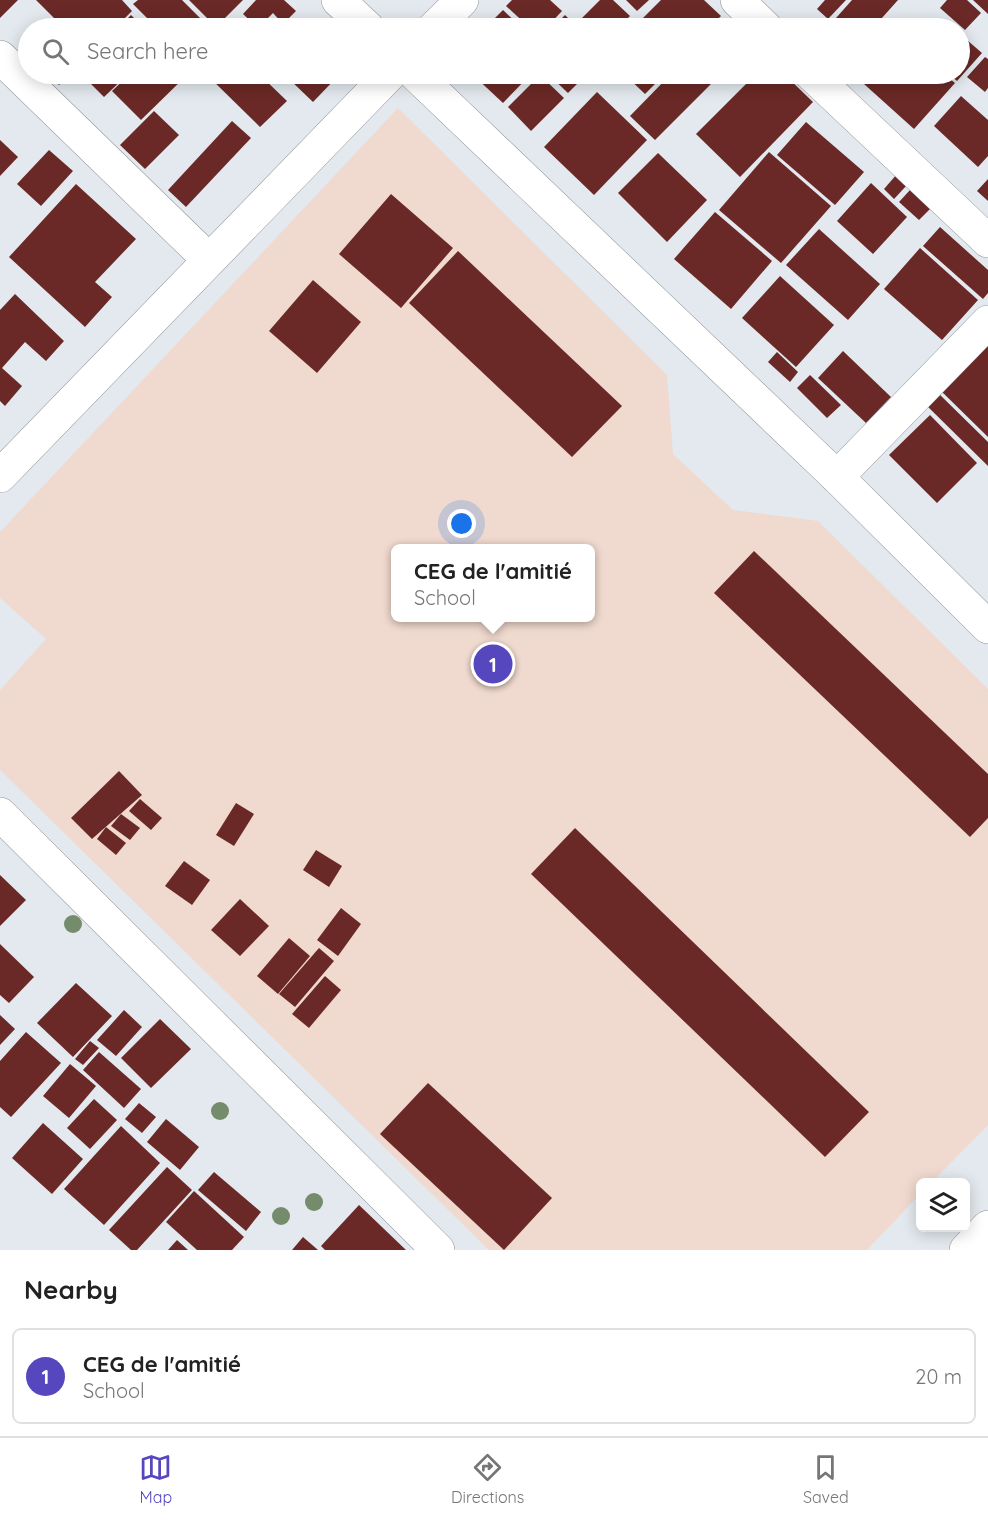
<!DOCTYPE html>
<html lang="en">
<head>
<meta charset="utf-8">
<style>
	:root { --surface:#fff; --page:#f6f6f6; --text:#222; --muted:#767676; --line:#e0e0e0; --accent:#5647bf }
	body { margin:0; font-family:Quicksand,sans-serif; background:var(--page); color:var(--text) }
	.controls { position:absolute; right:18px; bottom:18px; display:grid; overflow:hidden; border-radius:9px; box-shadow:0 3px 15px #0003 }
	.controls button { width:54px; height:54px; display:grid; place-items:center; padding:0; border:0; border-bottom:2px solid var(--line); background:var(--surface); color:var(--text); font:30px sans-serif }
	.you { position:absolute; left:462px; top:524px; width:21px; height:21px; margin:-15px; border:4px solid #fff; border-radius:50%; background:#1a73e8; box-shadow:0 0 0 9px #1a73e833 }
	.badge { display:grid; place-items:center; width:39px; height:39px; border-radius:50%; background:var(--accent); color:#fff; font-size:20px; font-weight:700 }
	.pin { position:absolute; translate:-50% -50%; border:3px solid #fff; box-shadow:0 2px 6px #0006 }
	.popup { position:absolute; left:391px; top:544px; width:204px; height:78px; box-sizing:border-box; display:grid; place-content:center; border-radius:9px; background:var(--surface); filter:drop-shadow(0 2px 4px #0005); font-size:20px; white-space:nowrap; color:var(--muted) }
	.popup b { font-size:22px; color:var(--text) }
	.popup::after { content:''; position:absolute; left:50%; top:100%; margin-left:-12px; border:12px solid transparent; border-top-color:var(--surface) }
	.list { margin:0; padding:0; list-style:none }
	h2 { display:flex; justify-content:space-between; align-items:center; height:78px; margin:0; padding:0 24px; font-size:26px }
	h2 small { font-size:20px; font-weight:400; color:var(--muted) }
	.list li { display:grid; grid-template-columns:39px 1fr auto; gap:18px; align-items:center; box-sizing:border-box; height:96px; margin:0 12px 12px; padding:0 12px; border:2px solid var(--line); border-radius:9px }
	.list b { display:block; font-size:22px; white-space:nowrap }
	.list p { margin:0; font-size:20px; white-space:nowrap; color:var(--muted) }
	.list em { font-size:20px; font-style:normal; color:var(--muted) }
	.icon { flex:none; width:33px; height:33px; fill:none; stroke:currentColor; stroke-width:2; stroke-linecap:round; stroke-linejoin:round }
	.map { position:relative; flex:none; width:988px; height:1250px; overflow:hidden }
	.search { position:absolute; background:var(--surface); box-shadow:0 3px 15px #0003; left:18px; right:18px; top:18px; height:66px; display:flex; align-items:center; gap:15px; box-sizing:border-box; padding:0 21px; border-radius:33px; color:var(--muted); font-size:22px }
	.sheet { height:186px; background:var(--surface) }
	nav { display:flex; justify-content:space-around; align-items:center; box-sizing:border-box; height:84px; border-top:2px solid var(--line); background:var(--surface); font-size:16px; color:var(--muted) }
	nav a { display:grid; justify-items:center; gap:3px }
	nav .on { color:var(--accent) }
	.map>svg:first-child { display:block }
	.education { fill:#f0d9ce; fill-rule:evenodd }
	.building { fill:#6a2926 }
	.lines { fill:none; stroke-linecap:round; stroke-linejoin:round }
	.street-casing { stroke:#8e9499; stroke-width:34 }
	.street { stroke:#fff; stroke-width:33 }
	.tree { fill:#748c6c }
</style>
</head>
<body>
<div class="map">
<svg width="988" height="1250" viewBox="0 0 988 1250">
	<rect width="100%" height="100%" fill="#e3e9ee"/>
	<path class="education" d="M398 108 667 375 673 454 733 510 818 521 988 689V1125L932 1182H920V1194L867 1250H489L0 770V690L46 639 0 598V532ZM396 548H590V618H396Z"/>
	<g class="building">
		<polygon points="0,0 18,0 0,18"/>
		<polygon points="36,0 122,0 132,11 115,28 47,28 56,20"/>
		<polygon points="138,0 182,0 210,28 157,28 133,4"/>
		<polygon points="189,0 243,0 216,27"/>
		<polygon points="256,0 284,0 296,11 283,24 273,13 258,28 243,14"/>
		<polygon points="512,0 550,0 562,11 546,28 530,28 506,6"/>
		<polygon points="600,0 613,0 630,16 618,28 581,28 576,24"/>
		<polygon points="626,0 649,0 637,11"/>
		<polygon points="661,0 704,0 721,16 709,28 633,28"/>
		<polygon points="825,0 846,0 828,19 817,9"/>
		<polygon points="852,0 898,0 873,28 847,28 836,18"/>
		<polygon points="947,0 967,0 981,13 965,30 940,8"/>
		<polygon points="973,0 988,0 988,14"/>
		<polygon points="503,10 522,28 485,28"/>
		<polygon points="131,15 144,28 118,28"/>
		<polygon points="565,15 578,28 552,28"/>
		<polygon points="725,18 735,28 715,28"/>
		<polygon points="833,19 842,28 824,28"/>
		<polygon points="960,34 982,53 957,81 949,74 960,74"/>
		<polygon points="985,57 988,59 988,88 985,92 967,77"/>
		<polygon points="48,74 70,74 59,85"/>
		<polygon points="81,74 128,74 104,97"/>
		<polygon points="130,74 188,74 141,120 112,91"/>
		<polygon points="206,74 259,74 287,101 260,127"/>
		<polygon points="292,74 340,74 313,102 288,78"/>
		<polygon points="472,74 531,74 503,103"/>
		<polygon points="551,74 587,74 568,93 549,75"/>
		<polygon points="624,74 665,74 645,94"/>
		<polygon points="671,74 721,74 655,140 630,116"/>
		<polygon points="756,74 784,74 813,102 740,177 696,134"/>
		<polygon points="856,74 944,74 955,83 914,129 854,75"/>
		<polygon points="540,75 564,98 531,131 508,107"/>
		<polygon points="597,92 647,140 594,195 544,147"/>
		<polygon points="961,96 988,120 988,156 978,167 934,126"/>
		<polygon points="154,111 179,135 145,169 120,145"/>
		<polygon points="232,121 251,138 186,207 168,190"/>
		<polygon points="806,122 864,172 835,205 777,155"/>
		<polygon points="0,140 18,157 0,176"/>
		<polygon points="49,150 73,171 41,206 17,184"/>
		<polygon points="769,152 831,206 781,263 719,210"/>
		<polygon points="658,153 707,200 667,242 618,193"/>
		<polygon points="897,174 908,184 894,199 884,189"/>
		<polygon points="988,179 988,201 977,191"/>
		<polygon points="871,183 907,217 873,254 837,221"/>
		<polygon points="76,184 136,239 95,282 112,297 85,327 9,257"/>
		<polygon points="910,190 931,208 919,220 899,202"/>
		<polygon points="391,194 453,248 401,308 339,254"/>
		<polygon points="715,212 772,261 731,309 674,259"/>
		<polygon points="940,227 988,270 988,293 983,299 923,246"/>
		<polygon points="819,229 880,284 848,320 786,265"/>
		<polygon points="920,248 978,300 942,340 884,289"/>
		<polygon points="458,251 622,406 572,457 409,303"/>
		<polygon points="780,276 834,325 796,367 742,318"/>
		<polygon points="313,280 361,322 317,373 269,331"/>
		<polygon points="15,294 64,341 46,361 25,342 2,368 22,386 5,406 0,401 0,310"/>
		<polygon points="988,334 988,437 936,386"/>
		<polygon points="843,351 891,397 866,423 818,378"/>
		<polygon points="777,352 798,372 790,382 768,362"/>
		<polygon points="810,375 841,405 827,418 797,388"/>
		<polygon points="933,388 988,442 988,466 921,400"/>
		<polygon points="930,415 977,463 937,503 889,455"/>
		<polygon points="754,551 988,774 988,818 970,837 714,593"/>
		<polygon points="119,771 142,795 92,839 71,818"/>
		<polygon points="140,799 162,818 151,830 129,811"/>
		<polygon points="236,803 254,814 234,846 216,835"/>
		<polygon points="121,814 140,828 130,840 111,826"/>
		<polygon points="106,827 126,843 116,855 97,839"/>
		<polygon points="575,828 869,1112 825,1157 531,874"/>
		<polygon points="316,850 342,866 329,887 303,870"/>
		<polygon points="184,861 210,880 192,905 165,886"/>
		<polygon points="0,875 26,900 0,926"/>
		<polygon points="240,899 269,926 240,956 211,930"/>
		<polygon points="341,908 361,924 338,956 317,940"/>
		<polygon points="289,938 310,956 278,994 257,976"/>
		<polygon points="0,944 34,977 9,1003 0,995"/>
		<polygon points="319,948 334,961 295,1007 279,994"/>
		<polygon points="325,976 341,990 309,1028 292,1014"/>
		<polygon points="76,983 112,1016 73,1057 37,1023"/>
		<polygon points="124,1010 142,1027 116,1056 97,1040"/>
		<polygon points="0,1015 15,1029 0,1045"/>
		<polygon points="160,1019 191,1049 151,1088 121,1058"/>
		<polygon points="26,1032 61,1063 11,1117 0,1107 0,1061"/>
		<polygon points="90,1041 99,1048 83,1065 75,1059"/>
		<polygon points="99,1052 141,1089 124,1108 83,1070"/>
		<polygon points="70,1064 96,1086 69,1118 43,1096"/>
		<polygon points="428,1083 552,1198 504,1250 380,1134"/>
		<polygon points="94,1099 117,1120 90,1149 67,1128"/>
		<polygon points="139,1103 156,1117 142,1133 125,1119"/>
		<polygon points="166,1119 199,1147 180,1170 147,1142"/>
		<polygon points="43,1123 83,1159 52,1194 12,1158"/>
		<polygon points="121,1126 160,1163 104,1225 64,1189"/>
		<polygon points="167,1167 192,1190 137,1250 131,1250 109,1230"/>
		<polygon points="214,1172 261,1212 246,1231 198,1190"/>
		<polygon points="194,1191 244,1237 232,1250 197,1250 166,1222"/>
		<polygon points="359,1205 406,1250 325,1250 321,1246"/>
		<polygon points="303,1237 318,1250 292,1250"/>
		<polygon points="177,1240 188,1250 168,1250"/>
	</g>
	<g class="lines">
		<defs>
			<g id="street">
				<polyline points="338,0 368,28"/>
				<polyline points="737,0 766,28"/>
				<polyline points="434,28 462,0"/>
				<polyline points="0,57 208,259"/>
				<polyline points="415,74 837,477 988,627"/>
				<polyline points="811,74 988,241"/>
				<polyline points="0,476 390,74"/>
				<polyline points="837,477 988,322"/>
				<polyline points="0,814 438,1250"/>
				<polyline points="966,1250 988,1227"/>
			</g>
		</defs>
		<use href="#street" class="street-casing"/>
		<use href="#street" class="street"/>
	</g>
	<g class="tree">
		<circle cx="73" cy="924" r="9"/>
		<circle cx="220" cy="1111" r="9"/>
		<circle cx="314" cy="1202" r="9"/>
		<circle cx="281" cy="1216" r="9"/>
	</g>
</svg>
<div class="controls">
<button><svg class="icon" aria-label="layers" viewBox="0 0 24 24"><path d="M12 4l9 5-9 5-9-5zM3 14l9 5 9-5"/></svg></button>
</div>
<div class="you"></div>
<div class="pin badge" style="left:493px;top:664px">1</div>
<div class="popup"><b>CEG de l'amitié</b>School</div>
<div class="search"><svg class="icon" aria-label="search" viewBox="0 0 24 24"><circle cx="10" cy="10" r="6"/><path d="M15 15l6 6"/></svg>Search here</div>
</div>
<section class="sheet">
<h2>Nearby<small></small></h2>
<ul class="list">
<li><span class="badge">1</span><div><b>CEG de l'amitié</b><p>School</p></div><em>20 m</em></li>
</ul>
</section>
<nav>
<a class="on"><svg class="icon" aria-label="map" viewBox="0 0 24 24"><path d="M3 6l6-2 6 2 6-2v14l-6 2-6-2-6 2zM9 4v14M15 6v14"/></svg>Map</a>
<a><svg class="icon" aria-label="directions" viewBox="0 0 24 24"><path d="M12 3l9 9-9 9-9-9zM9 14v-3h6M13 9l2 2-2 2"/></svg>Directions</a>
<a><svg class="icon" aria-label="saved" viewBox="0 0 24 24"><path d="M7 4h10v16l-5-4-5 4z"/></svg>Saved</a>
</nav>
</body>
</html>
